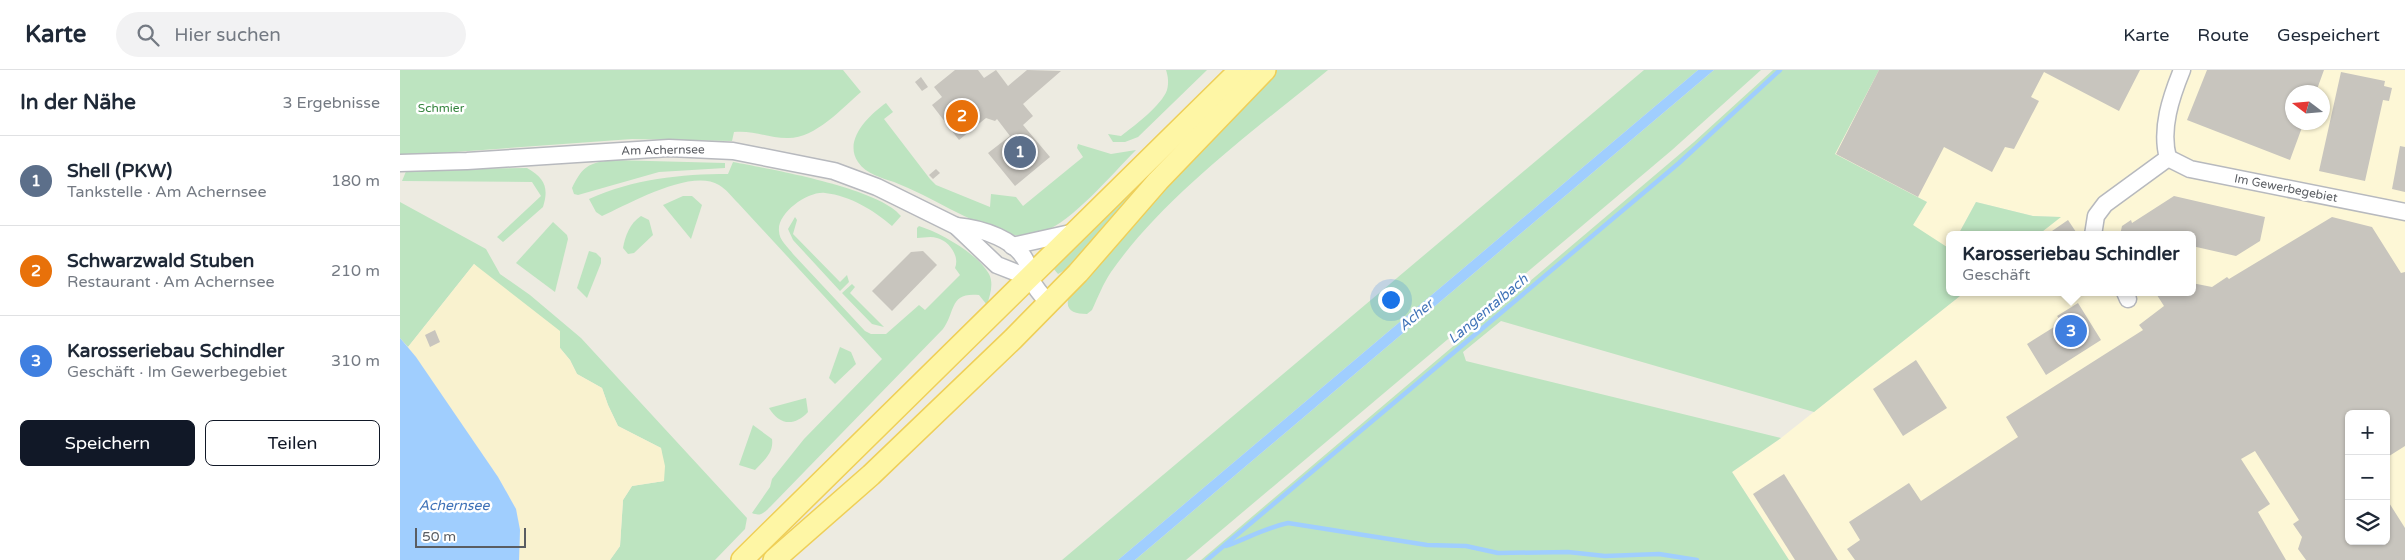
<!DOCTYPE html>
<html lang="de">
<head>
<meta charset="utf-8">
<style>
	:root { --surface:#fff; --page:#f2f2f3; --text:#1f2937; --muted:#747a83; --line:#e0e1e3; --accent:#111827 }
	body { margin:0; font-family:"Varela Round",sans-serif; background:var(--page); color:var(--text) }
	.controls { position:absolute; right:15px; bottom:15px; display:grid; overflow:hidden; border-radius:8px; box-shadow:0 1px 4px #0004 }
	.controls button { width:45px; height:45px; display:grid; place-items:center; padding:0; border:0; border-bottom:1px solid var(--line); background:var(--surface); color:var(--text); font:25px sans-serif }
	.compass { position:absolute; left:1885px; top:15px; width:45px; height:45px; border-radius:50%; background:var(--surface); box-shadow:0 1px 4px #0004; rotate:286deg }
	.scale { position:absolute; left:15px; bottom:12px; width:111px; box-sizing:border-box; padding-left:5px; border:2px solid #5a5d62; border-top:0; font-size:14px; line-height:18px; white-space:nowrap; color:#5a5d62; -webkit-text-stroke:4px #fff; paint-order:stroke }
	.you { position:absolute; left:990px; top:229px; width:18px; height:18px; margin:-12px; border:4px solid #fff; border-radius:50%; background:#1a73e8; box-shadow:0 0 0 8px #1a73e833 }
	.badge { display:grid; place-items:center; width:32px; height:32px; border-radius:50%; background:var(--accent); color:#fff; font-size:16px; font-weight:700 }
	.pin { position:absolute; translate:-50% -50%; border:2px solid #fff; box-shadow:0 1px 5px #0006 }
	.popup { position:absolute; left:1546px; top:161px; width:250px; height:65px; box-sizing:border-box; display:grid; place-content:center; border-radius:8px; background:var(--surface); filter:drop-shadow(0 1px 4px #0005); font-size:16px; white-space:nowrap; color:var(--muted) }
	.popup b { font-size:19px; color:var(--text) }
	.popup::after { content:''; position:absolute; left:50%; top:100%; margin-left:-10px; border:10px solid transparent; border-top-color:var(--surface) }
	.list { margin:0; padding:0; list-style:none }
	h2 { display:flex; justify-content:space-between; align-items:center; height:65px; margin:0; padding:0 20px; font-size:21px }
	h2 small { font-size:16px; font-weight:400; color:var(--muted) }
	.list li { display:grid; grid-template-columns:32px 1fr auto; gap:15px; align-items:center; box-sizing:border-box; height:90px; padding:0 20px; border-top:1px solid var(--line) }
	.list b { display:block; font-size:19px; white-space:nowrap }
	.list p { margin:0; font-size:16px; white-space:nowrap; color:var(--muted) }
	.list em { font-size:16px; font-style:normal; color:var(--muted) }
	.actions { display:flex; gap:10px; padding:15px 20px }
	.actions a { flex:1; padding:11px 0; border:1px solid var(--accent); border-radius:8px; text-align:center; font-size:18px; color:var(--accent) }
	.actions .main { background:var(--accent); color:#fff }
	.icon { flex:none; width:28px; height:28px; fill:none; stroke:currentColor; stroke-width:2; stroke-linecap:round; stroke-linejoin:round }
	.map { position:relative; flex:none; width:2005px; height:490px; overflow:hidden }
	header { display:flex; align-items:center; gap:30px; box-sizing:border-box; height:70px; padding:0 25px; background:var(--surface); border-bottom:1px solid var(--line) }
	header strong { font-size:24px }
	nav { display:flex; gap:28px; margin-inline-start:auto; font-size:18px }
	.search { width:350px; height:45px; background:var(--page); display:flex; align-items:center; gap:12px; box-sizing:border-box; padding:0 18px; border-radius:28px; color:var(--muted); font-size:19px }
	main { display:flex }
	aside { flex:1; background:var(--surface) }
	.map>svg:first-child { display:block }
	.commercial { fill:#fdf7d6; fill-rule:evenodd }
	.green { fill:#bde4c0 }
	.sand { fill:#f9f2cf }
	.water { fill:#a0cefe }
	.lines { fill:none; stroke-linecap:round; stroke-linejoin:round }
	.stream { stroke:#a0cefe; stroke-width:4.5 }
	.building { fill:#c8c5be }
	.minor-casing { stroke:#b7b9be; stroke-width:19 }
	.major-casing { stroke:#efcf58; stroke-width:24 }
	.minor { stroke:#fff; stroke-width:16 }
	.major { stroke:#fef6a5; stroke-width:21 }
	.labels { text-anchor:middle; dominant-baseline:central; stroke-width:5; stroke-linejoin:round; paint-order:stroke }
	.park-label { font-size:12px; fill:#36853f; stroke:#fff }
	.street-label { font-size:12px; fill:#5a5d62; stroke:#fff }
	.water-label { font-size:14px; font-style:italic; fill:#4073b8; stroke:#fff }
</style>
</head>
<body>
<header>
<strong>Karte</strong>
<div class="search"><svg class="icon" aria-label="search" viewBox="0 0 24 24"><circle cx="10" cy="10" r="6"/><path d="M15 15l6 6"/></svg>Hier suchen</div>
<nav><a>Karte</a><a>Route</a><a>Gespeichert</a></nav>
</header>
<main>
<aside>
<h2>In der Nähe<small>3 Ergebnisse</small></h2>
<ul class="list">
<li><span class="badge" style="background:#5c6f8a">1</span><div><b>Shell (PKW)</b><p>Tankstelle · Am Achernsee</p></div><em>180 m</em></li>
<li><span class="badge" style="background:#e8710a">2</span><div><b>Schwarzwald Stuben</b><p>Restaurant · Am Achernsee</p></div><em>210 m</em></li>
<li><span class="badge" style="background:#3f7fe0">3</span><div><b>Karosseriebau Schindler</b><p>Geschäft · Im Gewerbegebiet</p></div><em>310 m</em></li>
</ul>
<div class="actions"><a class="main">Speichern</a><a>Teilen</a></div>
</aside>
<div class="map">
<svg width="2005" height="490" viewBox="0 0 2005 490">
	<rect width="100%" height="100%" fill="#edebe1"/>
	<path class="commercial" d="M1479 0H2005V490H1389L1332 402 1381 368 1565 222H1792V165H1638L1660 147 1633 146 1576 132 1558 165H1550L1549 180 1513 155 1527 132 1435 84ZM1892 22H1922V52H1892ZM1949 344H1986V471H1949Z"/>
	<g class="green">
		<path d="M0 0H443L461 22C441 39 415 69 387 68 369 68 353 60 334 62L332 71 232 69 0 86Z"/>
		<path d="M766 0H807L738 67 725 72H713L708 64 721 66C734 56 762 35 767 20 769 13 768 6 766 0Z"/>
		<path d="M877 0H928C856 59 764 126 711 202 703 214 698 227 692 240L687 244C673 244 663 240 670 224L797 82Z"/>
		<polygon points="1244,0 1298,0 718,490 662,490"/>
		<polygon points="1314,0 1361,0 1272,80 786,490 735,490"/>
		<polygon points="1373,0 1479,0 1435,84 1527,132 1513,155 1550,179 1550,222 1565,222 1414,342 1101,251 1063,282 1066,291 1381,368 1332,402 1389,490 801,490 1294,72"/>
		<path d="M486 33 493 42 484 49 530 109 536 115 590 137 591 124 616 127 623 136 683 87 677 78 678 74 711 84 736 80C712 104 673 151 643 162 631 167 617 167 605 163 567 151 532 127 494 112 482 108 466 104 458 92 443 70 469 45 486 33Z"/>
		<path d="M212 90 325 93V98L259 102 178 125 174 124 172 118C183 96 188 93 212 90Z"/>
		<path d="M333 92C370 99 479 118 501 146L492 156C473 140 451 126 425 123 408 121 377 143 379 161 379 170 388 177 393 184L465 261 471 264H486L519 235 525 240 560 205 555 198C560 186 549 171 537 168 531 166 523 168 517 168V158L519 156C541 163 578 184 589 204 594 214 590 225 587 235L579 225C549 222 556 241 543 259L371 436C365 442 361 447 352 443L370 417 372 409 404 369 482 289 338 133C332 127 326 119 319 115 291 98 229 134 202 146L196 142 189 129C233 109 281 104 328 104Z"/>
		<path d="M127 98C145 108 149 118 143 137L103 172 97 167 141 126 132 112 2 111 7 99Z"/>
		<polygon points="751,103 672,196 658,204 653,198"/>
		<polygon points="283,126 292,126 302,135 291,169 263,135"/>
		<polygon points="0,132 86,179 100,204 130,225 181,268 347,448 345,459 315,490 210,490 220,476 223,430 232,416 264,411 261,378 218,356 208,335 202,318 177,304 170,290 160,278 74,194 8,277 0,268"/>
		<polygon points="1576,132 1633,146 1661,147 1638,165 1558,165"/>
		<path d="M241 146 249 150 253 165 234 183 228 184 223 178C225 166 230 153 241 146Z"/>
		<polygon points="395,147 397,150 393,164 440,212 447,205 449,212 440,221 393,170 388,159"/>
		<polygon points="153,152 167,165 168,169 155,222 116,193"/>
		<polygon points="189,181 196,183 201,188 201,193 187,228 177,218"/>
		<polygon points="452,214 455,217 450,223 484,257 472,254 442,223"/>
		<polygon points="440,277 451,282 456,294 435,314 429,308"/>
		<path d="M406 328 408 342C394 357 379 355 369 338Z"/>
		<path d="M353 355 372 369C374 383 364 390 355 400L339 395Z"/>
	</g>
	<polygon class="sand" points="74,194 160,261 160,278 170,290 177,304 202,318 208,335 218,356 261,378 265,396 264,411 232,416 223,430 220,476 210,490 119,490 120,460 116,439 98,407 8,277"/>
	<g class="water">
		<polygon points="1298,0 1314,0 735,490 718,490"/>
		<polygon points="0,268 16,287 98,407 116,439 120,460 119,490 0,490"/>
	</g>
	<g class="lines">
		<g class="stream">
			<path d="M826 476C848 468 865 458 888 453L1027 475 1066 476 1098 483 1168 482 1205 486 1259 484 1297 490"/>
			<polyline points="807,490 1279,93 1380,0"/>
		</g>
	</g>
	<g class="building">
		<polygon points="555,0 578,0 584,8 596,0 608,16 627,0 661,1 623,34 633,46 623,55 650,87 615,116 588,83 610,66 597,49 595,51 586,48 559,70 532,35 542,27 534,17"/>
		<polygon points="1479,0 1740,0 1719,41 1644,2 1631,27 1639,31 1614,79 1605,77 1592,102 1544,77 1518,127 1436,84"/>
		<polygon points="1807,0 1924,0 1916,22 1892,22 1892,52 1904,52 1890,90 1787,50"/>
		<polygon points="1941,2 1985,11 1984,16 1992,18 1989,31 1983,30 1965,111 1919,101"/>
		<polygon points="521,7 528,17 522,21 515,12"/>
		<polygon points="2000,76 2005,77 2005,122 1992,119"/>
		<polygon points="536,99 540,103 533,109 529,105"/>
		<polygon points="1774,126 1865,147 1860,171 1836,186 1792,176 1792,165 1720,165 1722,156 1731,150 1732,153"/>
		<polygon points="1932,147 1972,157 2001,203 2005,202 2005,376 1986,388 1986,344 1949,344 1949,471 1986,471 1986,428 2005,458 2005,490 1906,490 1898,479 1902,467 1893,454 1899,450 1855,381 1841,389 1870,434 1858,442 1886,490 1455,490 1447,479 1460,470 1449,452 1509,413 1521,431 1618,367 1606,347 1743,260 1739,255 1764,236 1755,222 1792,222 1792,213 1812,217 1827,207 1829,209"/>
		<polygon points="1668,150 1676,162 1672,165 1655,165 1652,161"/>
		<polygon points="523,181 537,195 492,241 472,221 511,182"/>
		<polygon points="1678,233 1701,270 1646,305 1627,274 1662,252 1657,246"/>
		<polygon points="35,260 40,272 30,277 25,265"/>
		<polygon points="1516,290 1547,338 1503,366 1473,319"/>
		<polygon points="1384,404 1438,490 1395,490 1353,424"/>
	</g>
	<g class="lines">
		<defs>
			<g id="minor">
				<polyline points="1768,88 1790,99 2005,142"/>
				<polyline points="0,93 67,91 269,78 333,81 434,101 477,117 556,156 597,195 630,208"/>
				<path d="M556 156C580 158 619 169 628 196 629 199 629 204 630 207 633 216 642 225 648 233"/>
				<path d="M1693 165 1696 146 1705 134 1768 88C1760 59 1771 27 1782 0"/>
				<polyline points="612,176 675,162"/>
				<polyline points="1725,222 1728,229"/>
			</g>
			<g id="major">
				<polyline points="342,490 840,0"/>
				<polyline points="374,490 471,405 613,269 678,203 758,111 865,0"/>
			</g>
		</defs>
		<use href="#minor" class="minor-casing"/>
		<use href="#major" class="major-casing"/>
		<use href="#minor" class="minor"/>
		<use href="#major" class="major"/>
	</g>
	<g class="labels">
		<g class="park-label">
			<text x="41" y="38">Schmier</text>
		</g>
		<g class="street-label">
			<text transform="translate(263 80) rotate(-1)">Am Achernsee</text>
			<text transform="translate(1886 118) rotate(11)">Im Gewerbegebiet</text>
		</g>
		<g class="water-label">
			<text transform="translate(1088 239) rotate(-40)">Langentalbach</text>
			<text transform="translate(1016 245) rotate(-40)">Acher</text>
			<text x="54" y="435">Achernsee</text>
		</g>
	</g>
</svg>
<div class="controls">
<button>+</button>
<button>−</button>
<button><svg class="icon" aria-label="layers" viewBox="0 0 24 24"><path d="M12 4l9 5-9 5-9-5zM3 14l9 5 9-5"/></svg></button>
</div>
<svg class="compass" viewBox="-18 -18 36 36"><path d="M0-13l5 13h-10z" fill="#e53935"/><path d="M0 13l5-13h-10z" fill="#747a83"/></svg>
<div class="scale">50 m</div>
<div class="you"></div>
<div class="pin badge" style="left:620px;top:82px;background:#5c6f8a">1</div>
<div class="pin badge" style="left:562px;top:46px;background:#e8710a">2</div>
<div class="pin badge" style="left:1671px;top:261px;background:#3f7fe0">3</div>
<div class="popup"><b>Karosseriebau Schindler</b>Geschäft</div>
</div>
</main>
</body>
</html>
